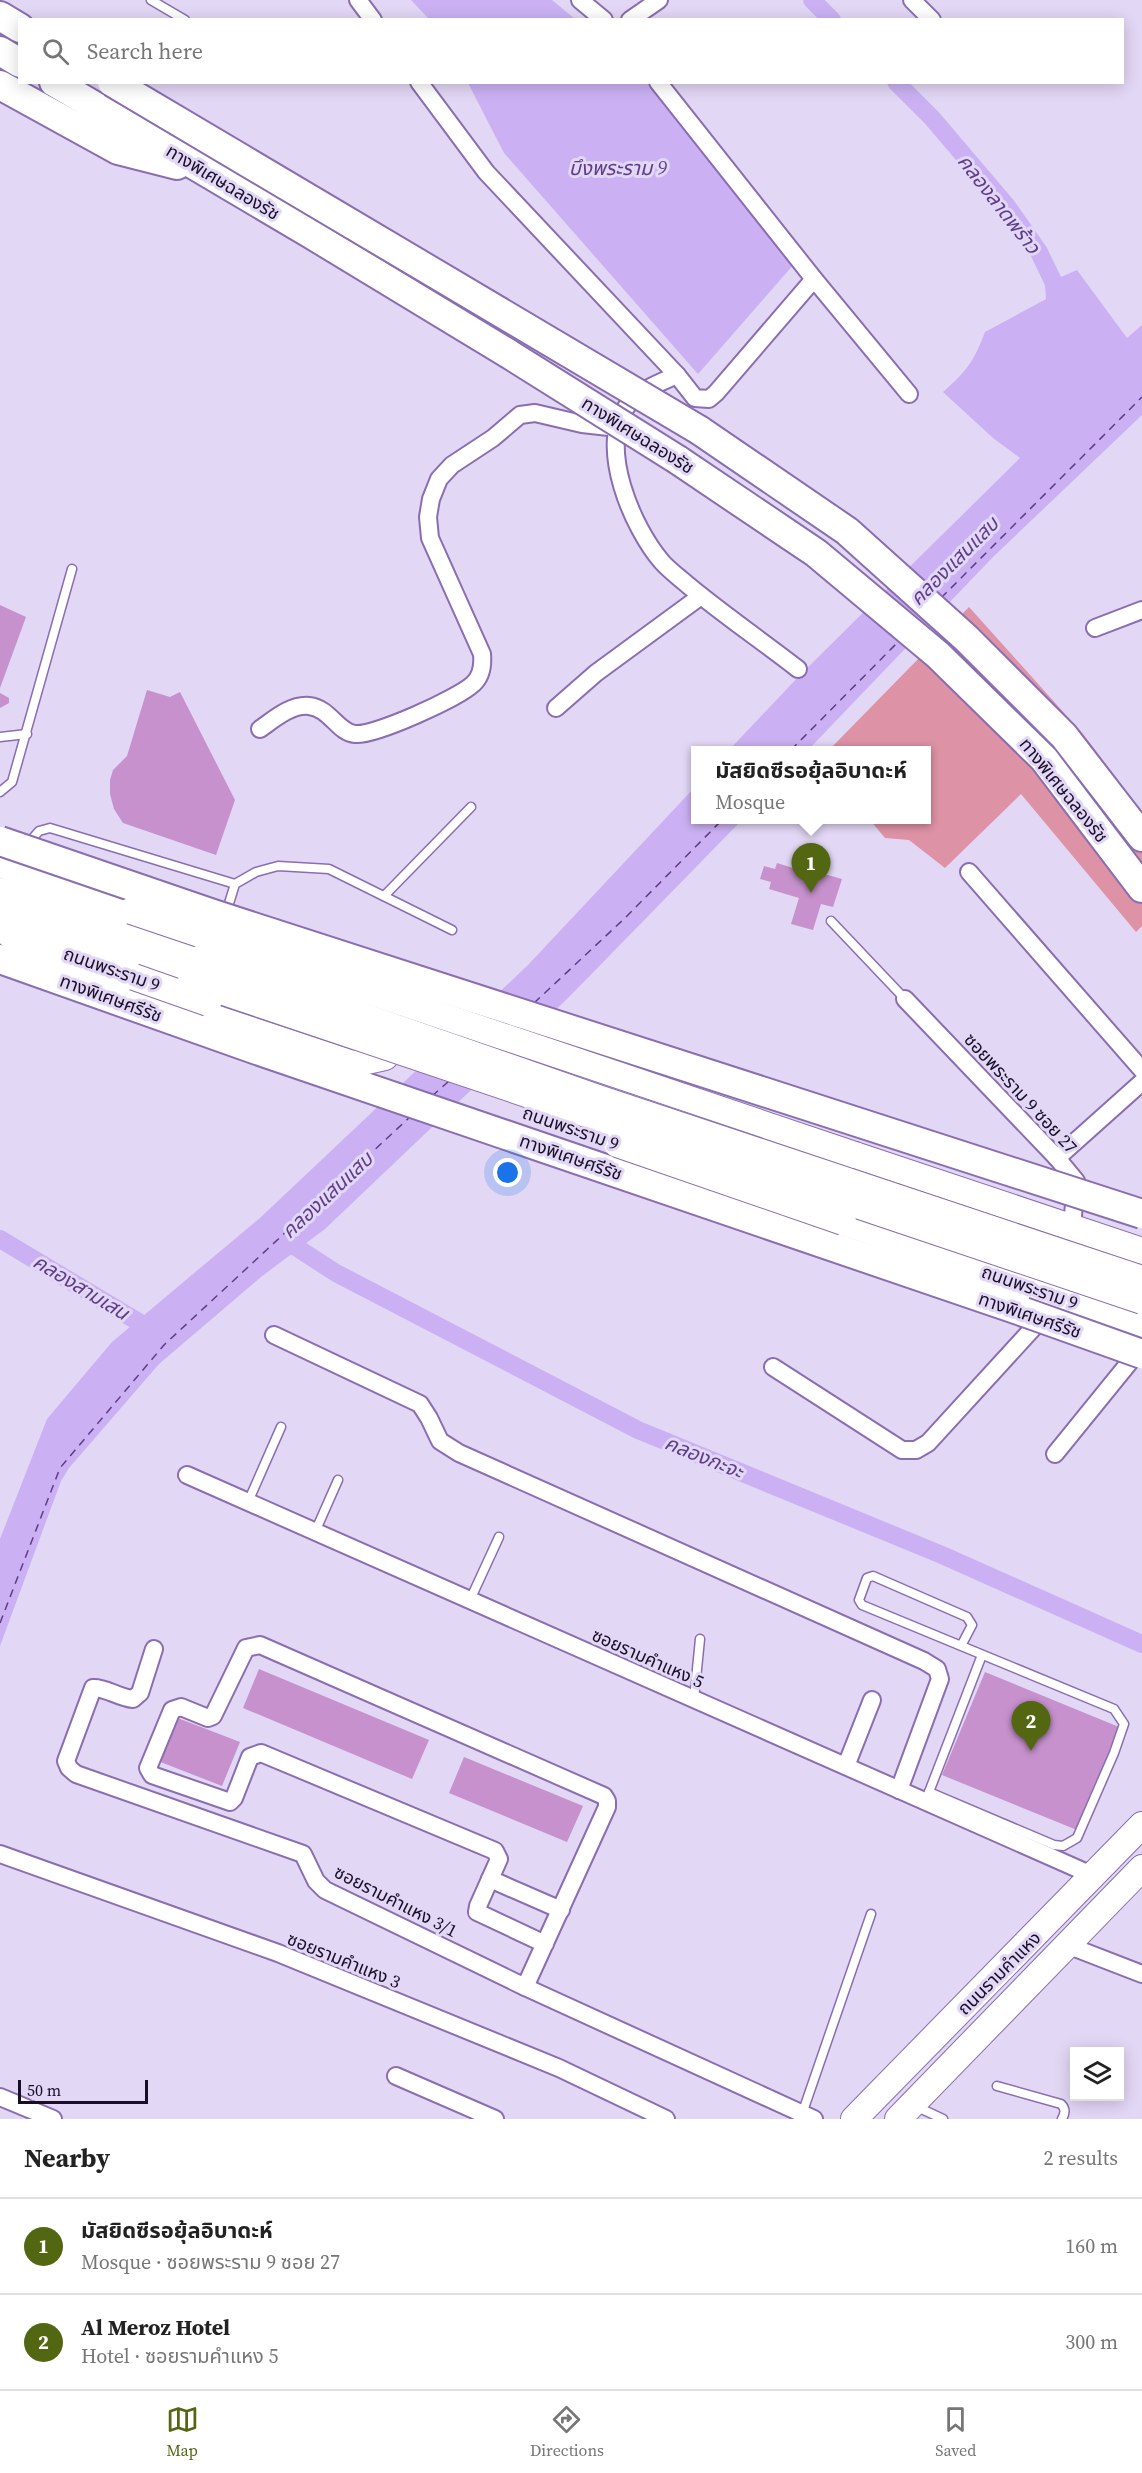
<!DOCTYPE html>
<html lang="en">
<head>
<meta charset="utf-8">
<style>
	:root { --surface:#fff; --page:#f6f6f6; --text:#222; --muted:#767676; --line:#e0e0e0; --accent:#536713 }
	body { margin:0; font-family:"Source Serif 4","Noto Sans Thai",serif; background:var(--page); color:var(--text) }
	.controls { position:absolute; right:18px; bottom:18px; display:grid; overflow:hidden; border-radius:0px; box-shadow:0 3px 15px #0003 }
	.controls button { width:54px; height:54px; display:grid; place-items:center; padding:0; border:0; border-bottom:2px solid var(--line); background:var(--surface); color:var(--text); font:30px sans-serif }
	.scale { position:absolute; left:18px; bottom:15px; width:130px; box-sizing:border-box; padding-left:6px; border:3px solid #190e27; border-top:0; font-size:16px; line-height:21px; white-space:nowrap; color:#190e27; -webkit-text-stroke:4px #e2d7f5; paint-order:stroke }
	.you { position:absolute; left:508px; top:1173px; width:21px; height:21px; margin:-15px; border:4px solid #fff; border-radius:50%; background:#1a73e8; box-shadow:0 0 0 9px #1a73e833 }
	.badge { display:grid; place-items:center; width:39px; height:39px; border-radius:50%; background:var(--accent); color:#fff; font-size:20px; font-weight:700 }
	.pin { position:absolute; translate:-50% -50px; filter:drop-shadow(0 2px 3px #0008) }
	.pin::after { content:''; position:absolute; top:32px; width:21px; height:18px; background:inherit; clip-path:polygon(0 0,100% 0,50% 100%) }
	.popup { position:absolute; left:691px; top:746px; width:240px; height:78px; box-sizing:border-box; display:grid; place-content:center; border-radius:0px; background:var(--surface); filter:drop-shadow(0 2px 4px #0005); font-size:20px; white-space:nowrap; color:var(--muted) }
	.popup b { font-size:22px; color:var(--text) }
	.popup::after { content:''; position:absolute; left:50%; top:100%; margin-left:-12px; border:12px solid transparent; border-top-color:var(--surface) }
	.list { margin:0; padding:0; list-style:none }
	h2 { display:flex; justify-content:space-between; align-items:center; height:78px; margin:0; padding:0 24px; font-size:26px }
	h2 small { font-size:20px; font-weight:400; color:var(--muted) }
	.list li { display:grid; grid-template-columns:39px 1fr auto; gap:18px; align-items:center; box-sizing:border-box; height:96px; padding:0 24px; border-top:2px solid var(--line) }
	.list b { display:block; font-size:22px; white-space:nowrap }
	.list p { margin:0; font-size:20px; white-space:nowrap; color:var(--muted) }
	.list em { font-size:20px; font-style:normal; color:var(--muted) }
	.icon { flex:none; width:33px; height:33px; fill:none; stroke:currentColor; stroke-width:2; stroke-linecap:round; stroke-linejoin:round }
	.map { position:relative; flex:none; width:1142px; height:2119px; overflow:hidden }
	.search { position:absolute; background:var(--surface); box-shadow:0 3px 15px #0003; left:18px; right:18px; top:18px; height:66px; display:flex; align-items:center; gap:15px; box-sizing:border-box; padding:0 21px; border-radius:0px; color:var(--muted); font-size:22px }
	.sheet { height:270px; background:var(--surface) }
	nav { display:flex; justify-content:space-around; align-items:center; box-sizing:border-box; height:84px; border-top:2px solid var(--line); background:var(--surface); font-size:16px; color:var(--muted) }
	nav a { display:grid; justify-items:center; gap:3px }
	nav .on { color:var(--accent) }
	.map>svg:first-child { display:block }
	.forest { fill:#de92a6 }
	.water { fill:#cbb1f3 }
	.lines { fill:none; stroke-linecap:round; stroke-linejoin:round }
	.canal { stroke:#cbb1f3; stroke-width:18 }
	.ferry { stroke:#5f3c89; stroke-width:1.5; stroke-dasharray:8 6; stroke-linecap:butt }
	.building { fill:#c691cd }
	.lane-casing { stroke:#8a6eb0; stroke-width:11 }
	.street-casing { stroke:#8a6eb0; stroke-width:20 }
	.primary-casing { stroke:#8a6eb0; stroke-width:28 }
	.highway-casing { stroke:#8a6eb0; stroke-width:32 }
	.lane { stroke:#fff; stroke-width:8 }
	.street { stroke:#fff; stroke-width:16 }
	.primary { stroke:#fff; stroke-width:26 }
	.highway { stroke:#fff; stroke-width:28 }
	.primary-bridge-casing { stroke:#8a6eb0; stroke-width:28; stroke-linecap:butt }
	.highway-bridge-casing { stroke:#8a6eb0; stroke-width:32; stroke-linecap:butt }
	.primary-bridge { stroke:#fff; stroke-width:26 }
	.highway-bridge { stroke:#fff; stroke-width:28 }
	.labels { text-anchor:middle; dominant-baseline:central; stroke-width:6; stroke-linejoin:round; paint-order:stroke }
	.street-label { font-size:18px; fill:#190e27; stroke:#e2d7f5 }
	.water-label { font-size:20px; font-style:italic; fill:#5f3c89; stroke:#e2d7f5 }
</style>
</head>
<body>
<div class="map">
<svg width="1142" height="2119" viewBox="0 0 1142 2119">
	<rect width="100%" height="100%" fill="#e2d7f5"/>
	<polygon class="forest" points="969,607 1083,734 1142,812 1142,926 1136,932 1021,794 945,868 909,840 885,838 870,820 926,820 926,750 829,750"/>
	<g class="water">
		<polygon points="411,0 552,0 575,19 429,19"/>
		<polygon points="468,83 647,83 794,264 698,374 504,153"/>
		<path d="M1077 270 1127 338 1142 325V415L992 558 808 750H729L802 673 1020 458 993 438 943 392C967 371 974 361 985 332L1046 299 1045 284Z"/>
		<polygon points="695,787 696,820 742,820 569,997 325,1229 261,1277 159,1364 69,1468 61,1481 0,1646 0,1539 47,1419 112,1342 261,1217 528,965"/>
	</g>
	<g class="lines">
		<g class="canal">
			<polyline points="812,0 832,20"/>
			<polyline points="896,82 932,118 1006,205 1039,252 1063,302"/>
			<polyline points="282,1238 336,1273 638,1430 942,1555 1142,1644"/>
			<polyline points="0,1239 157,1333"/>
		</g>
		<g class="ferry">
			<polyline points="941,598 1142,397"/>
			<polyline points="791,750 900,640"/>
			<polyline points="534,1003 625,918 722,820"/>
			<polyline points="432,1096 449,1081"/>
			<polyline points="0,1623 60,1468 164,1345 411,1116"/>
		</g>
	</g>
	<g class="building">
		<polygon points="0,605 26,617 0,688"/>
		<polygon points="147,690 170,697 180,692 235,800 216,855 123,823 114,809 110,794 110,780 113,770 127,756"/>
		<polygon points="0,693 9,698 9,703 0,708"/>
		<polygon points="777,863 809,873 810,870 842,879 833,907 821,904 813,930 791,924 799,898 769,889 771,882 760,879 764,866 775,869"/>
		<polygon points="259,1669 429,1740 412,1779 243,1708"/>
		<polygon points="985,1672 1119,1727 1077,1830 942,1775"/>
		<polygon points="175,1717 240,1742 222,1786 158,1761"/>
		<polygon points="464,1757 583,1806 567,1842 449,1793"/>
	</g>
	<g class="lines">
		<defs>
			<g id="lane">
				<polyline points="151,0 185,20"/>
				<polyline points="0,737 27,734"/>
				<polyline points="0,792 12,782 72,569"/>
				<polyline points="26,846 39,831 50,828 235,884"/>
				<polyline points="384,896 471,807"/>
				<polyline points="226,913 235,884 256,872 278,866 329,869 452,930"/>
				<polyline points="831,921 905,999"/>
				<polyline points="248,1502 281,1427"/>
				<polyline points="315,1532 338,1480"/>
				<polyline points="470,1600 499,1537"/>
				<polyline points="694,1699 700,1639"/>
				<polyline points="929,1792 982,1655"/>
				<polyline points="925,1801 929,1792 1054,1845 1063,1846 1077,1838 1114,1753 1124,1724 1114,1709 862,1605 859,1600 867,1578 873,1576 967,1617 972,1625 961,1646"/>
				<path d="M997 2086 1061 2104C1066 2109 1065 2113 1062 2119"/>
				<polyline points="915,2106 943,2119"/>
				<polyline points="802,2114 871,1914"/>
			</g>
			<g id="street">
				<polyline points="358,0 373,20"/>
				<polyline points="580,0 604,20"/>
				<polyline points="912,0 932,20"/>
				<polyline points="630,20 659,0"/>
				<polyline points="419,82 486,172 677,375 695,398 709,399 716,393 814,279"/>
				<polyline points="658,82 814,279 909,394"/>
				<path d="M677 375C659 383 639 390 627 406 597 446 633 529 662 562 670 571 680 578 689 586 724 615 762 641 798 669"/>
				<polyline points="1095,628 1142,610"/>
				<polyline points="556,708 596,673 701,596"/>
				<path d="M260 729C273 720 291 704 309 706 330 708 338 733 355 734 375 736 458 698 473 684 482 676 483 665 482 654L430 538 428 517 431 499 439 479 452 465 493 438 520 415 535 413 582 424 618 428"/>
				<polyline points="969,872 1142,1070"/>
				<polyline points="905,999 1057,1158 1076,1181 1072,1227"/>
				<polyline points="1057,1158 1142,1082"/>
				<polyline points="274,1335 420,1404 429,1418 440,1441 459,1453 924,1661 937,1669 940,1679 899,1790"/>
				<polyline points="773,1367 902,1450 916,1450 928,1443 1046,1314"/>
				<polyline points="1055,1454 1141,1348"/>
				<polyline points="187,1475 1094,1876"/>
				<path d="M154 1649 140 1693 133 1699C119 1698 105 1687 93 1688L66 1761 69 1768 76 1774 303 1854 316 1881 325 1890 525 1987 814 2119"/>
				<polyline points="846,1766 872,1700"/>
				<polyline points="0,1854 278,1953 559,2068 666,2119"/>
				<polyline points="490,1879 561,1910"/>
				<polyline points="1067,1945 1142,1974"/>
				<polyline points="525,1987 607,1807 607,1801 604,1796 260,1645 246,1648 213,1716 208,1718 181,1707 172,1710 148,1768 152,1775 230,1802 234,1798 250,1757 261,1753 495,1851 499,1859 478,1906 477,1912 545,1944"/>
				<polyline points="396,2076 495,2119"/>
				<polyline points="0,2097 53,2119"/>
			</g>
			<g id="primary">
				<polyline points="0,864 131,911"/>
				<polyline points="34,877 106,884"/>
				<polyline points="0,891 199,959"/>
				<polyline points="0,916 191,981"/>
				<polyline points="10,935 91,977 353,1064 385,1057 399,1039 400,1033"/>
				<polyline points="855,1155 1142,1251"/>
				<polyline points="843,1222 1142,1326"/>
				<polyline points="854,2119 1142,1825"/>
				<polyline points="898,2119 1142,1868"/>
			</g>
			<g id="highway">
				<polyline points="0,16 20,28"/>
				<polyline points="0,51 20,63"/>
				<polyline points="54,82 311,234 509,354"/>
				<polyline points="0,85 118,150 177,165"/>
				<polyline points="699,430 847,531 966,638 1064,736 1142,837"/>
				<polyline points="678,460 816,553 938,655 1044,759 1142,888"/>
				<polyline points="0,959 254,1049 1024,1312"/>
			</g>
		</defs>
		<use href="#lane" class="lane-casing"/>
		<use href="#street" class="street-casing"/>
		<use href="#primary" class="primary-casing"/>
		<use href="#highway" class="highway-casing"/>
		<use href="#lane" class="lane"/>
		<use href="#street" class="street"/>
		<use href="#primary" class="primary"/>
		<use href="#highway" class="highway"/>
		<defs>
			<g id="primary-bridge">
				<polyline points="131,911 855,1155"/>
				<polyline points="199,959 601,1099 1142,1279"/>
				<polyline points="134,977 208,1003"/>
				<polyline points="191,981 1142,1301"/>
				<polyline points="617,1144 843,1222"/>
			</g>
			<g id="highway-bridge">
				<polyline points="112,82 699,430"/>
				<polyline points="509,354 678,460"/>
				<polyline points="0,841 213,914 1142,1214"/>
				<polyline points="1024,1312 1142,1354"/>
			</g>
		</defs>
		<use href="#primary-bridge" class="primary-bridge-casing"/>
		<use href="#highway-bridge" class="highway-bridge-casing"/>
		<use href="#primary-bridge" class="primary-bridge"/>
		<use href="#highway-bridge" class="highway-bridge"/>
	</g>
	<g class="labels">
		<g class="street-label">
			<text transform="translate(223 182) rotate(31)">ทางพิเศษฉลองรัช</text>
			<text transform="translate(638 435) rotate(32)">ทางพิเศษฉลองรัช</text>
			<text transform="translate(1064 790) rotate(51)">ทางพิเศษฉลองรัช</text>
			<text transform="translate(112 969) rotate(19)">ถนนพระราม 9</text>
			<text transform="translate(111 998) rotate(20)">ทางพิเศษศรีรัช</text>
			<text transform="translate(1021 1093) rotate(47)">ซอยพระราม 9 ซอย 27</text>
			<text transform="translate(571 1128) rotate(19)">ถนนพระราม 9</text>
			<text transform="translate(571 1157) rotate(19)">ทางพิเศษศรีรัช</text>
			<text transform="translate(1030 1287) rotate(19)">ถนนพระราม 9</text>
			<text transform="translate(1030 1315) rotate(19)">ทางพิเศษศรีรัช</text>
			<text transform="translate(648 1658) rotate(24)">ซอยรามคำแหง 5</text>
			<text transform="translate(396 1901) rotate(27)">ซอยรามคำแหง 3/1</text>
			<text transform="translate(344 1960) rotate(22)">ซอยรามคำแหง 3</text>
			<text transform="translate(999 1973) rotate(-45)">ถนนรามคำแหง</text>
		</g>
		<g class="water-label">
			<text x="618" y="168">บึงพระราม 9</text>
			<text transform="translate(999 204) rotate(52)">คลองลาดพร้าว</text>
			<text transform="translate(954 561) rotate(-45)">คลองแสนแสบ</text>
			<text transform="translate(327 1195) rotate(-43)">คลองแสนแสบ</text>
			<text transform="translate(81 1287) rotate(31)">คลองสามเสน</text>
			<text transform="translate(704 1457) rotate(22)">คลองกะจะ</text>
		</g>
	</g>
</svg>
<div class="controls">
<button><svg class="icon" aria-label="layers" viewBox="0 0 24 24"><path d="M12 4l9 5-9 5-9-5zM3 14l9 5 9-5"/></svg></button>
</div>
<div class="scale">50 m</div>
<div class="you"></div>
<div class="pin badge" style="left:811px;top:893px">1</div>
<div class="popup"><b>มัสยิดซีรอยุ้ลอิบาดะห์</b>Mosque</div>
<div class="pin badge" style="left:1031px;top:1751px">2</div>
<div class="search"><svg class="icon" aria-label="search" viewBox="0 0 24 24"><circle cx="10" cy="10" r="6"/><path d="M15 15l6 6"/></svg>Search here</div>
</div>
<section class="sheet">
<h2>Nearby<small>2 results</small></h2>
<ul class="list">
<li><span class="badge">1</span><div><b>มัสยิดซีรอยุ้ลอิบาดะห์</b><p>Mosque · ซอยพระราม 9 ซอย 27</p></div><em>160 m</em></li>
<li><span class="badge">2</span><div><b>Al Meroz Hotel</b><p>Hotel · ซอยรามคำแหง 5</p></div><em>300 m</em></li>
</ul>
</section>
<nav>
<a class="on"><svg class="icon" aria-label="map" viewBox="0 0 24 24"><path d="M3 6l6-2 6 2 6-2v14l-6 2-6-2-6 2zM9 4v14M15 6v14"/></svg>Map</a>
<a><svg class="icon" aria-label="directions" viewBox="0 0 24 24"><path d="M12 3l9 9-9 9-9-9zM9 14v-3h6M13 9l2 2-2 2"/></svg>Directions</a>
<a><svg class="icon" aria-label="saved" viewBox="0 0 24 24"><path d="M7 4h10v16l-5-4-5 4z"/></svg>Saved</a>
</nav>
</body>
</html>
